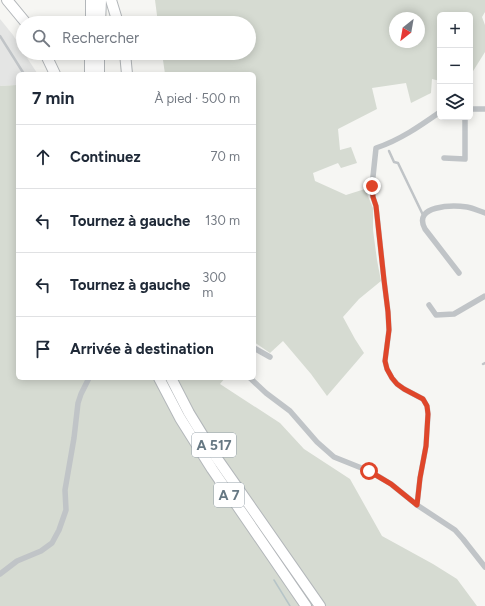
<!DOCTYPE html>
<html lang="fr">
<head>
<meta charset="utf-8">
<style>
	:root { --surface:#fff; --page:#f6f6f7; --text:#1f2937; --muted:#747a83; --line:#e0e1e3 }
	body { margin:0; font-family:Figtree,sans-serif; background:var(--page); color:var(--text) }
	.controls { position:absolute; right:12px; top:12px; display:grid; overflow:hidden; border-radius:6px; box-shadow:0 2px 10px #0003 }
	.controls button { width:36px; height:36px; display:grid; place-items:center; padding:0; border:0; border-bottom:1px solid var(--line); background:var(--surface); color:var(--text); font:20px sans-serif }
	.compass { position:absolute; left:389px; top:12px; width:36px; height:36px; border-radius:50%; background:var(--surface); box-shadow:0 2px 10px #0003; rotate:211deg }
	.stop { position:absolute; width:12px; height:12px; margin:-9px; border:3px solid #df462a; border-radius:50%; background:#fff }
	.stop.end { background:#df462a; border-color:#fff; box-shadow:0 1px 4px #0008 }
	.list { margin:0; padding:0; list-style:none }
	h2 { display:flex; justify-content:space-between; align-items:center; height:52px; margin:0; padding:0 16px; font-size:17px }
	h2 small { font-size:13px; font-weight:400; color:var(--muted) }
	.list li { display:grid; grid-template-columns:26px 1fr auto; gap:12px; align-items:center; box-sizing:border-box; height:64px; padding:0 16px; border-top:1px solid var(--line) }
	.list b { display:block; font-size:15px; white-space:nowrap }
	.list em { font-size:13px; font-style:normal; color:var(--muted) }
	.icon { flex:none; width:22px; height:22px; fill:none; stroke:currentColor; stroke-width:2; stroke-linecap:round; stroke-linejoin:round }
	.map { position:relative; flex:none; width:485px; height:606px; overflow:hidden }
	.search { position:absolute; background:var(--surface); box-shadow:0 2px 10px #0003; left:16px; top:16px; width:240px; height:44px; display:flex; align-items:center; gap:10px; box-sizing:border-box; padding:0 14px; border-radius:22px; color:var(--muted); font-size:15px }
	.panel { position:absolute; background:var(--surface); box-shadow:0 2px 10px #0003; left:16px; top:72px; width:240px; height:308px; border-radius:6px }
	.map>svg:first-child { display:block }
	.built { fill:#e4e5e4 }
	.green { fill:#d6dbd2; fill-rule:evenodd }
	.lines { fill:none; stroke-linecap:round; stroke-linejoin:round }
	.stream { stroke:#b6c4c7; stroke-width:1.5 }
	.highway-casing { stroke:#b3b7ba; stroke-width:12 }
	.lane { stroke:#c0c4c7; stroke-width:2.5 }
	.street { stroke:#c0c4c7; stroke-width:5.5 }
	.highway { stroke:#fff; stroke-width:10 }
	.route { stroke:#df462a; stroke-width:5 }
	.labels { text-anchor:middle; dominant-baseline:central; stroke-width:4; stroke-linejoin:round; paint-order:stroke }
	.shield { fill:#fff; stroke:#94a0a8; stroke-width:1 }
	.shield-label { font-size:14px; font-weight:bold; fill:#667883 }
</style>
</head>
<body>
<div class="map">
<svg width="485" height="606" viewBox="0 0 485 606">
	<rect width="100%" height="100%" fill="#f6f6f3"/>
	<polygon class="built" points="0,19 13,35 23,51 23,53 24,53 37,73 18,74 18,84 16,85 0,86"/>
	<g class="green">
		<path d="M155 0H485V12L482 17 485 25V52L470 76V15H440V81L432 79 431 93 411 103 406 83 372 88 377 109 338 129 340 150 351 147 357 163 341 168 338 163 313 173 315 181 346 195 365 189 373 208V230L377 260 381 281 359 299 343 317 355 339 364 353 327 396 311 374 283 341 270 353 254 342V74H165L162 53H249V23H158ZM395 18H419V42H395Z"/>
		<polygon points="18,84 18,378 225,378 220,384 280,423 304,449 350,479 382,536 433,564 457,579 477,606 0,606 0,86 16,85"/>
	</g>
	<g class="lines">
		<polyline class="stream" points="274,580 290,606"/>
		<defs>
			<g id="highway">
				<polyline points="7,0 26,23"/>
				<polyline points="111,0 118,23"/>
				<polyline points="91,23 91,0"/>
				<polyline points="100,23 101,0"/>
				<polyline points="45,53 55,74"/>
				<polyline points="99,53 99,74"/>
				<polyline points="125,53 127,74"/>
				<polyline points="90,74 90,53"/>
				<polyline points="159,378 180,418 212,469 306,606"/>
				<polyline points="171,378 189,413 216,457 320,606"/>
			</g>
		</defs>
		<use href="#highway" class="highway-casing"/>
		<g class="lane">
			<polyline points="0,36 24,74"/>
			<polyline points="389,151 394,162 398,163 423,215"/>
			<polyline points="483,364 485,363"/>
		</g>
		<g class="street">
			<polyline points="470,109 485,109"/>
			<polyline points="444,158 465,159 465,117"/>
			<path d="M459 273 425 229C412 205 453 205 467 207 473 208 479 211 485 213"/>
			<polyline points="429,305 436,315 454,314 485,296"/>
			<polyline points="254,348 270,357"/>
			<polyline points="250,378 266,393 290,411 317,442 334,457 369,471 381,478 391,484 417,505 455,530 463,539 485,567"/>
			<path d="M417 505 420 478 426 446 428 414 427 406 423 399 404 389 397 384 392 378 387 369 385 361 389 330 388 312 384 280 376 206 373 197 372 186 376 148C400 140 420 126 440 112"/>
			<polyline points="0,574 17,561 41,551 52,543 59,530 66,510 65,490 74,438 78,403 81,394 89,378"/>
		</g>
		<use href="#highway" class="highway"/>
	</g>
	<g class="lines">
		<polyline class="route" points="369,471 391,484 417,505 420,478 426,446 428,414 427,406 423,399 404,389 397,384 392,378 387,369 385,361 389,330 388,312 384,280 376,206 373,197 372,186"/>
	</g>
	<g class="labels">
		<g class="shield">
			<rect x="192" y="433" width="44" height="24" rx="3"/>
			<rect x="214" y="483" width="30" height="24" rx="3"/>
		</g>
		<g class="shield-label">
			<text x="214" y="445">A 517</text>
			<text x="229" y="495">A 7</text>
		</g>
	</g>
</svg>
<div class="controls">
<button>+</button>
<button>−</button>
<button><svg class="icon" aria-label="layers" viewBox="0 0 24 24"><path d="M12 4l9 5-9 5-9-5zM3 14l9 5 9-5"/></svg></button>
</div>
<svg class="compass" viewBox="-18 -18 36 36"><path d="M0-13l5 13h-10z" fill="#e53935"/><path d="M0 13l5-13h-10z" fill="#747a83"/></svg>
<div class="stop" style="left:369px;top:471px"></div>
<div class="stop end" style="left:372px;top:186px"></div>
<div class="search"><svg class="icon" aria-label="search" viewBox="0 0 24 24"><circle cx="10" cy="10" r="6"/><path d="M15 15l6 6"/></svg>Rechercher</div>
<section class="panel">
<h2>7 min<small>À pied · 500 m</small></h2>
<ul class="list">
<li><svg class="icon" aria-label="ahead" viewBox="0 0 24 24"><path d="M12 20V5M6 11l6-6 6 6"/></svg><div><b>Continuez</b></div><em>70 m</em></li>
<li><svg class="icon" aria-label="left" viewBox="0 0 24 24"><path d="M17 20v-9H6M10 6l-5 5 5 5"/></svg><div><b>Tournez à gauche</b></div><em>130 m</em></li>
<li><svg class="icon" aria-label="left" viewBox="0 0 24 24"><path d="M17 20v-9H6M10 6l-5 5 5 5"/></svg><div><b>Tournez à gauche</b></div><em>300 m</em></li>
<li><svg class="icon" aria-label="arrive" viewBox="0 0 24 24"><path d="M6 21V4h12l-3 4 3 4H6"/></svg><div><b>Arrivée à destination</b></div></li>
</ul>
</section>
</div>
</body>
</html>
